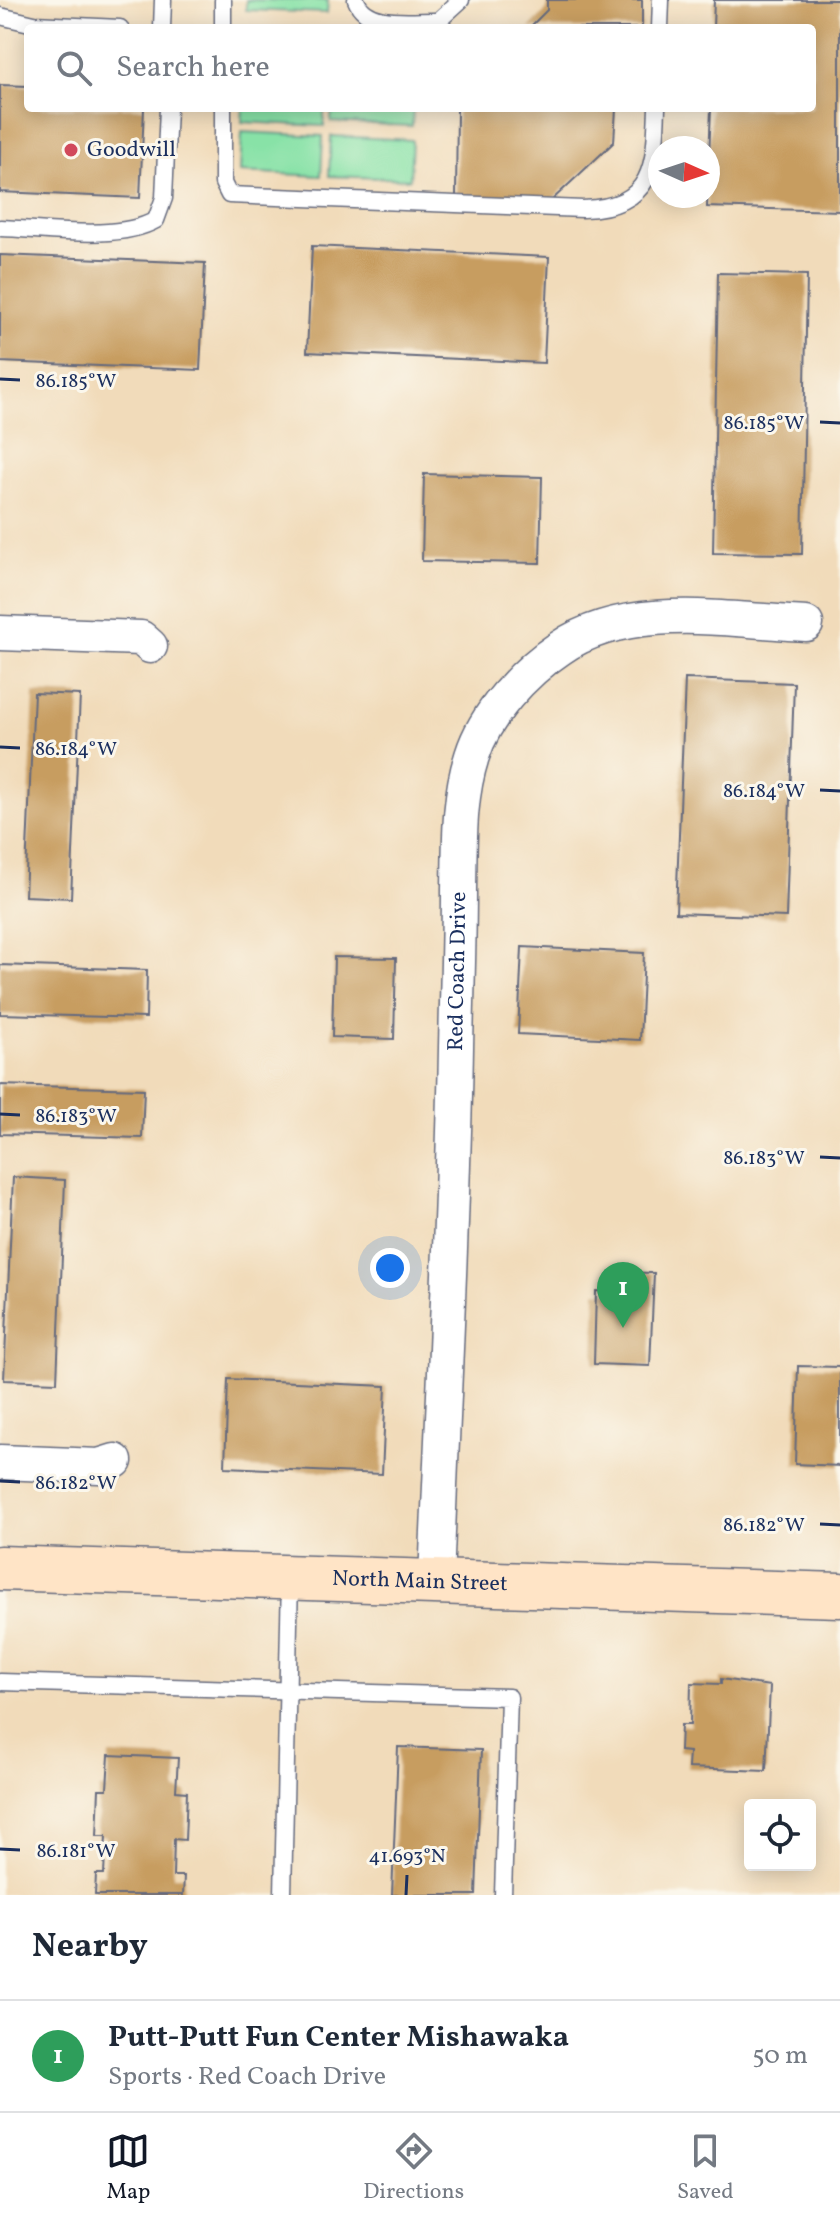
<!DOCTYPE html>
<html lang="en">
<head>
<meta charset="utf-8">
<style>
	:root { --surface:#fff; --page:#f2f2f3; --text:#1f2937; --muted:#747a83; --line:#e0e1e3; --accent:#111827 }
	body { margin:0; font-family:Vollkorn,serif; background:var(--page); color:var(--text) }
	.controls { position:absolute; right:24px; bottom:24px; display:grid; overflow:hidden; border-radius:8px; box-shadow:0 4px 20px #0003 }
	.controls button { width:72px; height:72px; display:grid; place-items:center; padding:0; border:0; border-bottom:2px solid var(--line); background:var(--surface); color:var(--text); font:40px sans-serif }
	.compass { position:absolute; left:648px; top:136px; width:72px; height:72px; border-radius:50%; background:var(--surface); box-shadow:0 4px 20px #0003; rotate:93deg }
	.you { position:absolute; left:390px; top:1268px; width:28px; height:28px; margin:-20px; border:6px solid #fff; border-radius:50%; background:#1a73e8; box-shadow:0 0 0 12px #1a73e833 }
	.badge { display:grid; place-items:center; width:52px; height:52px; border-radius:50%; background:var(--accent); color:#fff; font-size:26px; font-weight:700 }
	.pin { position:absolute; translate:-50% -66px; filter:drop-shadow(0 2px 4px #0008) }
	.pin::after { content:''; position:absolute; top:42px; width:28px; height:24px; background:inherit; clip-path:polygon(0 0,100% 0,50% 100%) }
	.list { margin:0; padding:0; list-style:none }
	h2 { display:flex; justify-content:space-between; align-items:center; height:104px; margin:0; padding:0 32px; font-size:34px }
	h2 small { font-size:26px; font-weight:400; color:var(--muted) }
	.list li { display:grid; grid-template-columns:52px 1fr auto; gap:24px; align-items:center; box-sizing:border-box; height:112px; padding:0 32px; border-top:2px solid var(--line) }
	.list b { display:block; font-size:30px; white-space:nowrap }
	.list p { margin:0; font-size:26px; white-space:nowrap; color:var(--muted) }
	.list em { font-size:26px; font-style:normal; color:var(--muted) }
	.icon { flex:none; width:44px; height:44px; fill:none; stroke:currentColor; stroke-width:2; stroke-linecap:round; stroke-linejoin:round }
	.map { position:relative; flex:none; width:840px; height:1895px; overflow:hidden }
	.search { position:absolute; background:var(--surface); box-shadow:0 4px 20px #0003; left:24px; right:24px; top:24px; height:88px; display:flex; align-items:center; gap:20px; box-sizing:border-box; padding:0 28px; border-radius:8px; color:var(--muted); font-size:30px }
	.sheet { height:216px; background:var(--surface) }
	nav { display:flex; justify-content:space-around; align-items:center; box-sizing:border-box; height:112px; border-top:2px solid var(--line); background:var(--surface); font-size:22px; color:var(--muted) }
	nav a { display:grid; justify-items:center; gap:4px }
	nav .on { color:var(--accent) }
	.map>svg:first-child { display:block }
	.green { fill:#88e2a7; stroke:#528882; stroke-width:2 }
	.building { fill:#c79d61 }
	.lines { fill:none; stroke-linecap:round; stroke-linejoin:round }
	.lane-casing { stroke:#666b7e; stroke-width:19 }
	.street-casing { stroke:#666b7e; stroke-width:37 }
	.secondary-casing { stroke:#666b7e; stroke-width:47 }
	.lane { stroke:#fff; stroke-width:16 }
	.street { stroke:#fff; stroke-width:34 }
	.secondary { stroke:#ffe4c6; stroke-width:44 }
	.ticks { fill:none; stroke:#1b2f5e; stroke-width:3 }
	.poi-dot { fill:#d1495b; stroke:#fbf7ec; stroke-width:3 }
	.labels { text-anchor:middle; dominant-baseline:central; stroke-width:6; stroke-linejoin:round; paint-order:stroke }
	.poi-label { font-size:22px; fill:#1b2f5e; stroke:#fbf7ec; text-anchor:start }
	.street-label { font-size:22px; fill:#1b2f5e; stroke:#fbf7ec }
	.ticks-label { font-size:20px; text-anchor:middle; fill:#1b2f5e; stroke:#fbf7ec; stroke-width:6; stroke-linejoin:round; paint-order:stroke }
</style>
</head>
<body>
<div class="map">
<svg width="840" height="1895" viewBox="0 0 840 1895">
	<rect width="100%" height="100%" fill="#fbf7ec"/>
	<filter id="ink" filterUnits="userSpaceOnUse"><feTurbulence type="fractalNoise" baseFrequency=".0125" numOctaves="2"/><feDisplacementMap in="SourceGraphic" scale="16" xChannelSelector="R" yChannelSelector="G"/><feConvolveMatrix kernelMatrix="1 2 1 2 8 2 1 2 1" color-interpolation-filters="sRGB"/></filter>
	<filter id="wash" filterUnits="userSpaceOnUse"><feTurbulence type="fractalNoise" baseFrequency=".006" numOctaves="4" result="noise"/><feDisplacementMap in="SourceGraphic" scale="32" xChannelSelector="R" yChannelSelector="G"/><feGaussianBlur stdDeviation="1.8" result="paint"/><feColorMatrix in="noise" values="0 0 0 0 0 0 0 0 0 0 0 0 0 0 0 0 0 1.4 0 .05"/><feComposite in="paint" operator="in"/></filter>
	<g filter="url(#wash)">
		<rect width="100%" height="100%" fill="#f1dbba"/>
		<g class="green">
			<polygon points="246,0 328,0 327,13 246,10"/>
			<polygon points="243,108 324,108 324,126 242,122"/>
			<polygon points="332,108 413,108 412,126 331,122"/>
			<polygon points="242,132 323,136 321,176 240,172"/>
			<polygon points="331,136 412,140 410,179 329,176"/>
		</g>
		<g id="blocks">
			<g class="building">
				<polygon points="547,0 642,0 642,28 529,28 547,10"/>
				<polygon points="714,0 840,0 840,211 707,207 711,108 812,108 812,28 713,28"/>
				<polygon points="0,85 28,86 28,108 144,108 140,198 0,192"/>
				<polygon points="457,108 616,108 614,142 552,200 456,198"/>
				<polygon points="312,246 549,257 544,363 307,352"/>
				<polygon points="0,255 205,263 200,370 0,362"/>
				<polygon points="718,273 807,275 802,554 713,553"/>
				<polygon points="424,474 542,477 540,563 422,561"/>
				<polygon points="685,679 794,683 786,917 676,913"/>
				<polygon points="34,693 80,695 71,898 25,896"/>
				<polygon points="522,947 644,953 640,1040 518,1034"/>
				<polygon points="334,957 396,958 394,1039 332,1037"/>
				<polygon points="0,965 147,970 146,1018 0,1014"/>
				<polygon points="0,1085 144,1089 142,1138 0,1134"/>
				<polygon points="13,1177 65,1180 57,1382 4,1380"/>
				<polygon points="617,1272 654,1273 650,1366 594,1364 596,1291 617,1292"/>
				<polygon points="798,1366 840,1367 840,1466 795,1464"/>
				<polygon points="228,1379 386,1386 382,1474 225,1467"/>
				<polygon points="721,1679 770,1686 766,1771 688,1768 689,1752 680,1751 681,1725 690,1725 691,1683 721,1684"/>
				<polygon points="398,1747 481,1750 476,1895 392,1895"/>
				<polygon points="109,1755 178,1758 176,1791 187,1792 185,1840 174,1839 173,1876 184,1876 183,1895 95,1895 96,1874 104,1874 106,1836 97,1836 99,1789 107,1789"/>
			</g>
		</g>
	</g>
	<g filter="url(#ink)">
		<use href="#blocks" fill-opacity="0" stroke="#666b7e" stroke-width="2"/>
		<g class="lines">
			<defs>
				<g id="lane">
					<path d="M356 0C367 29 413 20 438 21L461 0"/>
					<polyline points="0,16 34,24 120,28"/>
					<polyline points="162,28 163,0"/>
					<polyline points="223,28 223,0"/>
					<polyline points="660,28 661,0"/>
					<path d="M223 108V183L229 195 583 209C654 207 655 165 657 108"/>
					<path d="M0 228C44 229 117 242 156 220L164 198 168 108"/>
					<polyline points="0,1682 509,1697 503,1895"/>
					<polyline points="283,1895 290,1578"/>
				</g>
				<g id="street">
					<polyline points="0,633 141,638 150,646"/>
					<polyline points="0,1462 99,1466 115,1461"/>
					<path id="s1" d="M436 1581C443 1404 453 1226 456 1048 457 995 459 942 459 889 460 844 458 799 472 756 485 714 524 672 560 648 628 601 728 620 806 624"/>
				</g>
				<g id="secondary">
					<path id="s2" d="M0 1568 840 1595"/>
				</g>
			</defs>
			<use href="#lane" class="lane-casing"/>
			<use href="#street" class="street-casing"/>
			<use href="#secondary" class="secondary-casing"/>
			<use href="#lane" class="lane"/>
			<use href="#street" class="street"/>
			<use href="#secondary" class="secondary"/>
		</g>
	</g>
	<path class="ticks" d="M0 379 20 380M820 422 840 423M0 747 20 748M820 790 840 791M0 1114 20 1115M820 1157 840 1158M0 1481 20 1482M820 1524 840 1525M0 1849 20 1850M406 1895 407 1875"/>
	<circle class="poi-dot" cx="71" cy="150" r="8"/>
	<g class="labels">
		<g class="poi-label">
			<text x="87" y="150">Goodwill</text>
		</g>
		<g class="street-label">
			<text stroke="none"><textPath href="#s1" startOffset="610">Red Coach Drive</textPath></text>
			<text stroke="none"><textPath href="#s2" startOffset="420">North Main Street</textPath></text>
		</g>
	</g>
	<g class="ticks-label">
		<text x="76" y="387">86.185°W</text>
		<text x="764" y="429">86.185°W</text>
		<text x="76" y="755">86.184°W</text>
		<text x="764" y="797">86.184°W</text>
		<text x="76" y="1122">86.183°W</text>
		<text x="764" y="1164">86.183°W</text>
		<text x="76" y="1489">86.182°W</text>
		<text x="764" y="1531">86.182°W</text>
		<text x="76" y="1857">86.181°W</text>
		<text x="407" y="1862">41.693°N</text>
	</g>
</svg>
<div class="controls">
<button><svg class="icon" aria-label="locate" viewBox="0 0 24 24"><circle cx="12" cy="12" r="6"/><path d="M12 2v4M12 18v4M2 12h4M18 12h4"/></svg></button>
</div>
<svg class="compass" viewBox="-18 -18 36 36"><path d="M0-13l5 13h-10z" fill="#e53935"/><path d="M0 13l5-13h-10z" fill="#747a83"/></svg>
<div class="you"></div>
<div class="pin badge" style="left:623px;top:1328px;background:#2e9e5b">1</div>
<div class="search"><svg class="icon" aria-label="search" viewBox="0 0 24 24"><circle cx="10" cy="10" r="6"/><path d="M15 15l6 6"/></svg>Search here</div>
</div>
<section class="sheet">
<h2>Nearby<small></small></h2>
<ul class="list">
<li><span class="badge" style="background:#2e9e5b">1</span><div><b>Putt-Putt Fun Center Mishawaka</b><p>Sports · Red Coach Drive</p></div><em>50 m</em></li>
</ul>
</section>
<nav>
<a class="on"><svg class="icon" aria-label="map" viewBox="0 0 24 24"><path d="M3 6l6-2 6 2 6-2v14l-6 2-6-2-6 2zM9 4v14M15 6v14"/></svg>Map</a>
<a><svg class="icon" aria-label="directions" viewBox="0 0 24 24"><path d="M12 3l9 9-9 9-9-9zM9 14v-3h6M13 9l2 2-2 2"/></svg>Directions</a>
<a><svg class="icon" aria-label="saved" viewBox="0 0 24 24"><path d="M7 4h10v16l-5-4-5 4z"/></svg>Saved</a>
</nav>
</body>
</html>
